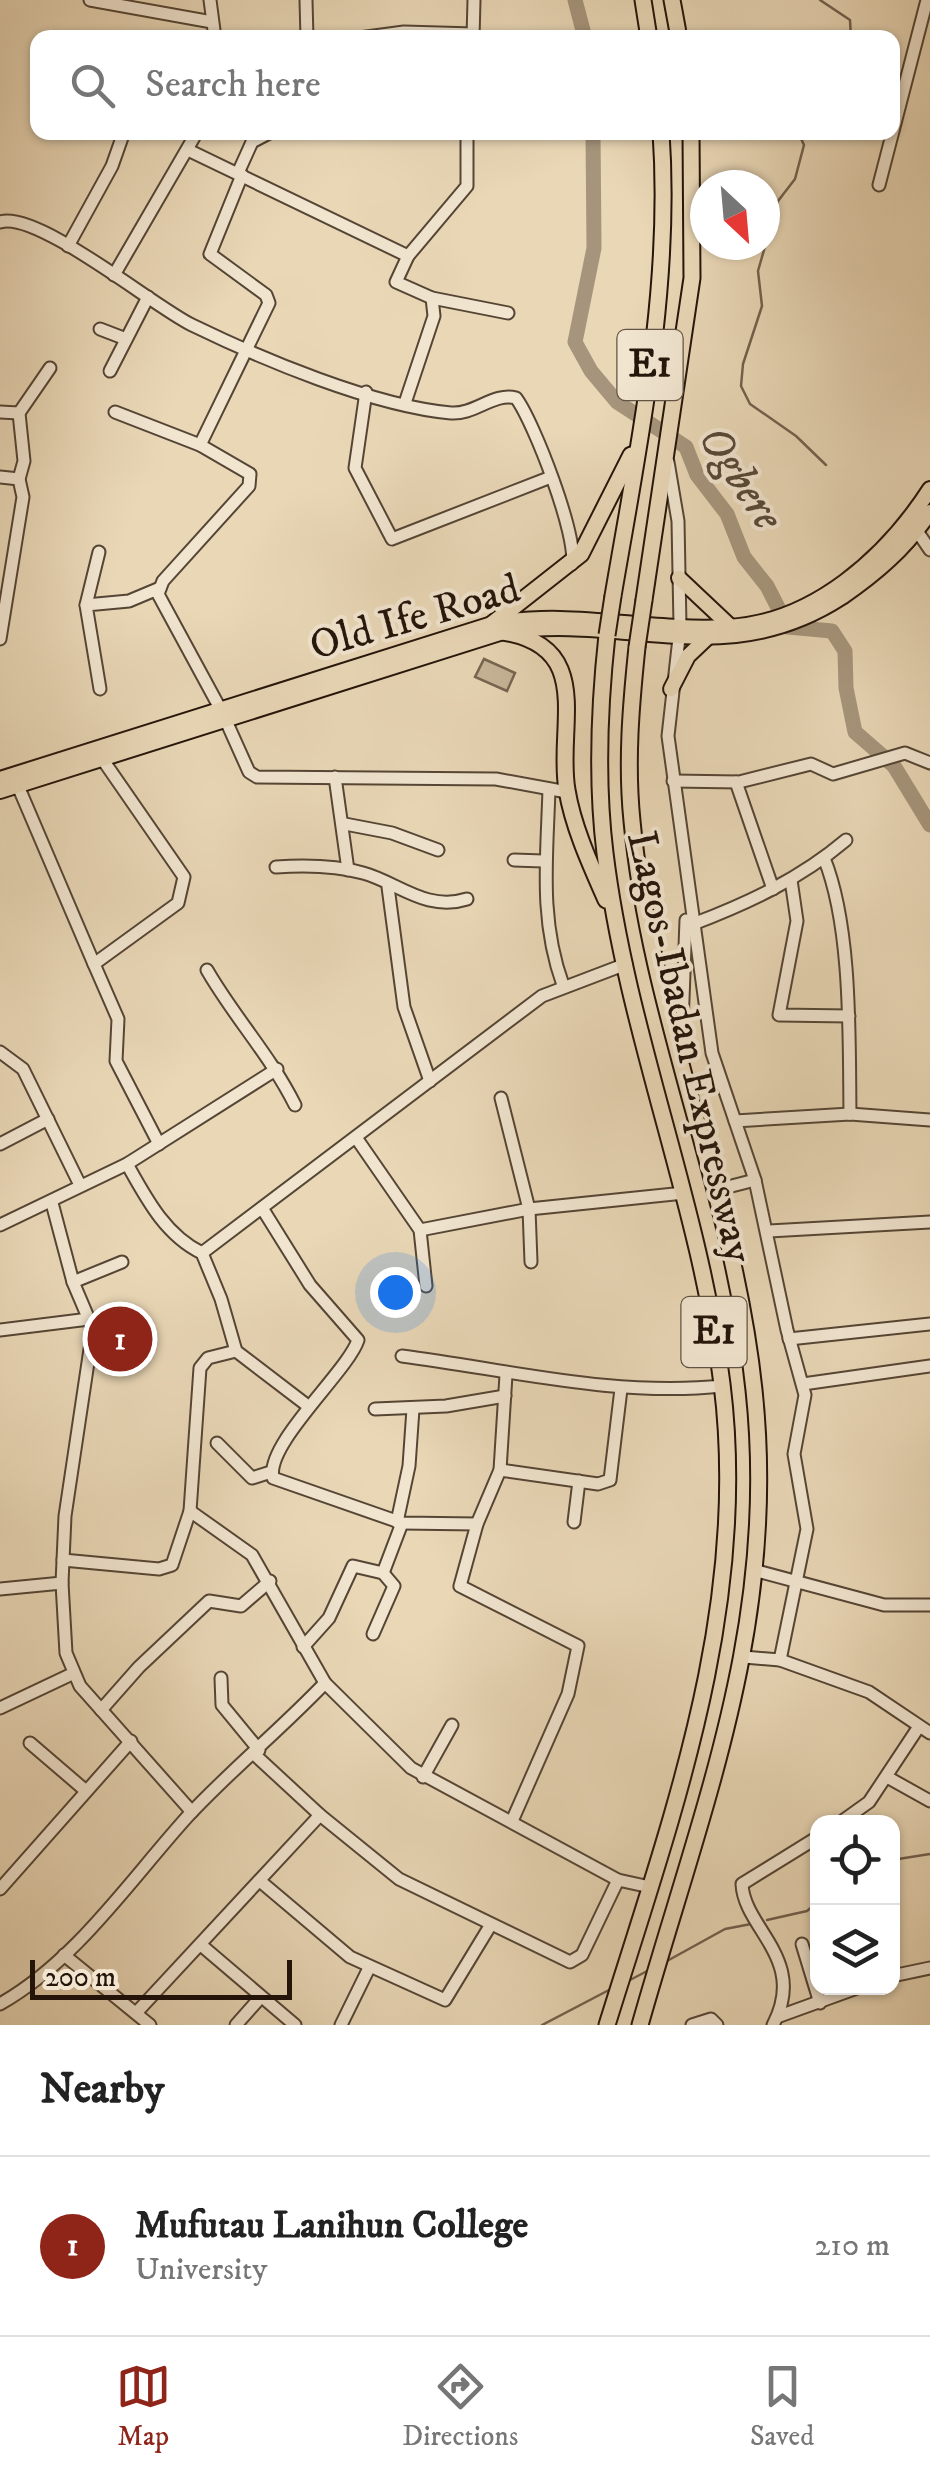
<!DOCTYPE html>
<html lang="en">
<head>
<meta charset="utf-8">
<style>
	:root { --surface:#fff; --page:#f2f2f2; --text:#222; --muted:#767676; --line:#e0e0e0; --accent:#8f2418 }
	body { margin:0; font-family:"IM FELL DW Pica",serif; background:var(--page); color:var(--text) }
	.controls { position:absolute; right:30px; bottom:30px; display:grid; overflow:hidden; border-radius:20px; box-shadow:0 2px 8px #0004 }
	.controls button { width:90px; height:90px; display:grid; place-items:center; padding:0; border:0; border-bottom:2px solid var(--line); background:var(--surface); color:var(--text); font:50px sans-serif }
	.compass { position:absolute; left:690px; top:170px; width:90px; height:90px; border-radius:50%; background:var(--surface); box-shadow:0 2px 8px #0004; rotate:154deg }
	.scale { position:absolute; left:30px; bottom:25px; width:262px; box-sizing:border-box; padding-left:10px; border:5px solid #24140a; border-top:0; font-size:28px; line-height:35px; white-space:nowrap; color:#24140a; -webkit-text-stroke:8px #f1e5d0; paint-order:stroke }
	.you { position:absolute; left:395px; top:1292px; width:35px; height:35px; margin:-25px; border:8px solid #fff; border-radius:50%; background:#1a73e8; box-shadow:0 0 0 15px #1a73e833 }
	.badge { display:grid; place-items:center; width:65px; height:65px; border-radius:50%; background:var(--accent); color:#fff; font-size:32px; font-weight:700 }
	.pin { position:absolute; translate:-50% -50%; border:5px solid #fff; box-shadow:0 2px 10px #0006 }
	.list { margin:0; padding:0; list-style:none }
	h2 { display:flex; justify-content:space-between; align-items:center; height:130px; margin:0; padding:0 40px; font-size:42px }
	h2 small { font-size:32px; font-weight:400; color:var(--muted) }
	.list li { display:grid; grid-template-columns:65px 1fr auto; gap:30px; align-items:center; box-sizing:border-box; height:180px; padding:0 40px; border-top:2px solid var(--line) }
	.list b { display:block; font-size:38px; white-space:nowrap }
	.list p { margin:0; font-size:32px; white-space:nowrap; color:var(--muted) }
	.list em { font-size:32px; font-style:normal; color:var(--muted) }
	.icon { flex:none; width:55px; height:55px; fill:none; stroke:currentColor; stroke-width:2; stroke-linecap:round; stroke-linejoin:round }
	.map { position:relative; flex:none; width:930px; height:2025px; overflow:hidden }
	.search { position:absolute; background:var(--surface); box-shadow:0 2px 8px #0004; left:30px; right:30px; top:30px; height:110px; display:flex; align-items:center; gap:25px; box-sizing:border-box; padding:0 35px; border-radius:20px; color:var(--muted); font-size:38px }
	.sheet { height:310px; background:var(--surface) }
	nav { display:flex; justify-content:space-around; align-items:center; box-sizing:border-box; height:140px; border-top:2px solid var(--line); background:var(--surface); font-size:28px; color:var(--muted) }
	nav a { display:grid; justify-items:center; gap:5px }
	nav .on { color:var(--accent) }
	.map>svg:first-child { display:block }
	.green { fill:#c8b699; stroke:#766552; stroke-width:2.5 }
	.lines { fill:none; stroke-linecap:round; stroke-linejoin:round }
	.stream { stroke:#72614e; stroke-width:2.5 }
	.river { stroke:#a6957c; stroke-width:15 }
	.minor-casing { stroke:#554535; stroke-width:15 }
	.major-casing { stroke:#24140a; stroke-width:18 }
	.highway-casing { stroke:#24140a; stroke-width:19 }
	.minor { stroke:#f1e5d0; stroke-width:11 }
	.major { stroke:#e9d7b6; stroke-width:14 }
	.highway { stroke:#e9d7b6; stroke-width:15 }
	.highway-bridge-casing { stroke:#24140a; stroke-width:19; stroke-linecap:butt }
	.highway-bridge { stroke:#e9d7b6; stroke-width:15 }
	.labels { text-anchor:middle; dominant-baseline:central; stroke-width:8; stroke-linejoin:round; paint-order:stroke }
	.shield { fill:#f1e5d0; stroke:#625345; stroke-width:2.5 }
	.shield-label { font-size:40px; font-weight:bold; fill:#24140a }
	.street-label { font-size:42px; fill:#24140a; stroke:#f1e5d0 }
	.water-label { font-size:45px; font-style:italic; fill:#584838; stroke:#f1e5d0 }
</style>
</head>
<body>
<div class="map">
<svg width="930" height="2025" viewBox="0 0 930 2025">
	<rect width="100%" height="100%" fill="#e9d7b6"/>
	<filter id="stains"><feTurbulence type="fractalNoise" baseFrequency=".002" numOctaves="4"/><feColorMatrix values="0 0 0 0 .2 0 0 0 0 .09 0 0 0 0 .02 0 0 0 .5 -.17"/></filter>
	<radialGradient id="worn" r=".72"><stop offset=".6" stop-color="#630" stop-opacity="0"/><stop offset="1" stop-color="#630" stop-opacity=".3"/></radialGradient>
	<polygon class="green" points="484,659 515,673 507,691 475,677"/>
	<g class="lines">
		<g class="stream">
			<polyline points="820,0 850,20 851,38"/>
			<polyline points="798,132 804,145 795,179 778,201 758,271 762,306 743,364 741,386 750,404 796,436 826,465"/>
			<polyline points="892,1860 930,1854"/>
			<polyline points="767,1920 807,1911 818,1902"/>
			<polyline points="667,1961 725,1929 751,1924"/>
			<polyline points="630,1980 651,1969"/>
			<polyline points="542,2025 609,1990"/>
		</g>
		<g class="river">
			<polyline points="575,0 585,38"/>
			<polyline points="593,132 594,248 575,342 591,371 617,402 686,447 697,475 727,514 744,557 767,586 788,627 832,631 845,651 846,688 855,732 894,766 930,825"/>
		</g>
		<defs>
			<g id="minor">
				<polyline points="90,0 212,22"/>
				<polyline points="210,0 215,38"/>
				<polyline points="306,0 307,38"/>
				<polyline points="359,38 404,32 474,34"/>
				<polyline points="473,38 474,0"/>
				<polyline points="467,132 467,186 408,256 396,282 432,298 508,313"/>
				<polyline points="188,150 408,256"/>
				<polyline points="238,173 252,142 271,132"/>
				<polyline points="879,185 927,0"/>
				<path d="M0 222C37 210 153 306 192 325 262 359 373 406 451 413 474 415 494 392 516 398 534 422 578 537 572 564"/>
				<polyline points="68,246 112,166 124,132"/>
				<polyline points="114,275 197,132"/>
				<polyline points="100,329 126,339"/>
				<polyline points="110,371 148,297"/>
				<polyline points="366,392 355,468 392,539 551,477"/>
				<polyline points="405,403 434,316 432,298"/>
				<polyline points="0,412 19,413"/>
				<polyline points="115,412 200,445 250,474 249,486 163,581 158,594 222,712"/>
				<polyline points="200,445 269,303 266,295 210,254 242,175"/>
				<polyline points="668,462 678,521 680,626"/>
				<polyline points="0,477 19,479 23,497 0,639"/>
				<polyline points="19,479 24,461 19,413 50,368"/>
				<polyline points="917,531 930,550"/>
				<polyline points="86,605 99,552"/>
				<polyline points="679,638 668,736 712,1053 755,1180 787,1330 805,1395 794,1454 807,1529 780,1660 744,1657"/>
				<polyline points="100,689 86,605 129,601 160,588"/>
				<polyline points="227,723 249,772 257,777 496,779 567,792"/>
				<polyline points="103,760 184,877 178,903 94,964 118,1019 116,1061 159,1144"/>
				<polyline points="335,777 348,870"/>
				<polyline points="673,781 739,782 811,764 833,774 905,753 930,763"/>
				<polyline points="736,782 773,889"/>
				<polyline points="18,786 94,964"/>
				<path d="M549 789C547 858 539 919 563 985"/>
				<polyline points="345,824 392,833 438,850"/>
				<path d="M824 858C852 927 849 1039 850 1114"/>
				<polyline points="514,860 543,861"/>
				<path d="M276 867C305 865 334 865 363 873 397 882 426 912 467 899"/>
				<polyline points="791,880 797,921 779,1015 849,1016"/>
				<polyline points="388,887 404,1007 430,1081"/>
				<path d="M693 924C748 903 800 879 846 840"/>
				<path d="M207 970C234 1017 270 1055 295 1105"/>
				<polyline points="0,1052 23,1069 80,1185"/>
				<polyline points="681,1052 686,920"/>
				<polyline points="501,1098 529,1209 531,1262"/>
				<polyline points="735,1121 850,1114 930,1120"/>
				<polyline points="357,1139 420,1230 426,1286"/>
				<polyline points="0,1144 48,1119"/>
				<path d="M127 1164C146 1198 165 1235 202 1253L221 1299 236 1351 308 1406"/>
				<polyline points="716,1190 755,1180"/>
				<polyline points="52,1203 73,1282 93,1329 65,1516 62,1583 66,1653 80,1686 192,1812"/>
				<path d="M262 1208 310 1285 358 1340C348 1371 265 1444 273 1478L402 1523 477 1524"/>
				<polyline points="0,1225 127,1164 277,1069"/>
				<polyline points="420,1230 529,1209 684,1193"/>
				<polyline points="769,1231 930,1222"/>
				<polyline points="202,1253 542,996 626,964"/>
				<polyline points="73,1282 122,1262"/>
				<polyline points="0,1330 89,1319"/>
				<polyline points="789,1339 930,1324"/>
				<path d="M402 1356C510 1370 614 1397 723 1386"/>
				<polyline points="506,1375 500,1470 477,1524 460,1586 578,1646 568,1694 512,1821"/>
				<polyline points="803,1384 930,1366"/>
				<polyline points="375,1409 446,1406 505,1396"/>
				<polyline points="217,1443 252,1478 271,1472"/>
				<polyline points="500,1470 598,1484 610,1480 621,1389"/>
				<polyline points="190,1511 252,1555 325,1683 411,1768 618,1880 650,1887"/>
				<polyline points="397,1522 409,1466 413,1409"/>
				<polyline points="574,1522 579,1481"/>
				<polyline points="63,1560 159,1569 172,1565 190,1511 200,1368 208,1358 236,1351"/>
				<polyline points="757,1571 884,1605 930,1605"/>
				<polyline points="0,1589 62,1583"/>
				<polyline points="373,1634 394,1586 383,1573"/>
				<polyline points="303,1647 329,1618 353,1566 383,1573 402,1523"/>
				<polyline points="780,1660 869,1692 930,1733"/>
				<polyline points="221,1678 222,1705 259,1750"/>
				<polyline points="0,1708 72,1674"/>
				<polyline points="101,1710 139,1667 209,1601 241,1606 270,1581"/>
				<polyline points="30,1743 86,1791"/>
				<polyline points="254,1754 320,1815 399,1879 570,1962 582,1955 618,1880"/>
				<polyline points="423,1777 452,1725"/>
				<polyline points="887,1777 930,1801"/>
				<polyline points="841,1822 869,1802 918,1728"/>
				<polyline points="260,1881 350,1957 445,2000 490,1926"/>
				<polyline points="0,1889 131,1741"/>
				<polyline points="802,1944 820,2003"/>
				<polyline points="201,1945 295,2025"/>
				<polyline points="64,1955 150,2025"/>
				<polyline points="892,1976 930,1968"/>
				<path d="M0 2004C76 1961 130 1880 188 1816 231 1770 281 1729 325 1683"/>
				<polyline points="136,2013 320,1815"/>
				<polyline points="777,2017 857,1988"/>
				<polyline points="236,2025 259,1999"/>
				<polyline points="341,2025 369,1968"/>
				<polyline points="692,2025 711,2019 717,2025"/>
				<path d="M773 2025C808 1959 744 1929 742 1884L818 1837"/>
			</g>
			<g id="major">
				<polyline points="679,578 731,627"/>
				<polyline points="671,689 688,656 707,638"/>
				<path d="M0 779 492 624C572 609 648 632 729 627 814 622 886 557 930 489"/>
				<path d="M0 791 503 632C627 613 725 673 842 597 877 573 906 548 930 512"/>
			</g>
			<g id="highway">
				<polyline points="643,0 649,38"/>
				<polyline points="672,0 679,38"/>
				<path d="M613 596C639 443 672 288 661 132"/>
				<polyline points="644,600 692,278 691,132"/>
				<polyline points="492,624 581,554 631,455"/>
				<path d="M503 632C596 647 556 727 567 790 573 827 591 866 606 900"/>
				<path d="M607 635C599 708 596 780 605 853 627 1034 700 1204 722 1384 750 1607 672 1816 607 2025"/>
				<path d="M637 647C631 705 626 762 632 821 650 1015 734 1196 754 1390 779 1623 702 1806 640 2025"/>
			</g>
		</defs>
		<use href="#minor" class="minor-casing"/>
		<use href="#major" class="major-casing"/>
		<use href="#highway" class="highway-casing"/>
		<use href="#minor" class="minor"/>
		<use href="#major" class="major"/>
		<use href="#highway" class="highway"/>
		<defs>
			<g id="highway-bridge">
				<polyline points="607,635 613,596"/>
				<polyline points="637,647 644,600"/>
			</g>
		</defs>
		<use href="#highway-bridge" class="highway-bridge-casing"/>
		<use href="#highway-bridge" class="highway-bridge"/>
	</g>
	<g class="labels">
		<g class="shield">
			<rect x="617.5" y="330" width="65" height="70" rx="8"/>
			<rect x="681.5" y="1297" width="65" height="70" rx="8"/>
		</g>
		<g class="shield-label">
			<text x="650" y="365">E1</text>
			<text x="714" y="1332">E1</text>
		</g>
		<g class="street-label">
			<text transform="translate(415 618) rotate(-16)">Old Ife Road</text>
			<text transform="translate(689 1047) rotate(77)">Lagos-Ibadan Expressway</text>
		</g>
		<g class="water-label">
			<text transform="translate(740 478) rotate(56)">Ogbere</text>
		</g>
	</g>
	<rect width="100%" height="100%" filter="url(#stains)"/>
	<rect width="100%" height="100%" fill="url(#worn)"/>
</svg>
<div class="controls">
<button><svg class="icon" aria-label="locate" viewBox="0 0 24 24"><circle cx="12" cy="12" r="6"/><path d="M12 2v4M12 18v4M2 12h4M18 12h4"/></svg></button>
<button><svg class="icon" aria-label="layers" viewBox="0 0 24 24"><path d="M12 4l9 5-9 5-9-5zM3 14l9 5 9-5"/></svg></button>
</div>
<svg class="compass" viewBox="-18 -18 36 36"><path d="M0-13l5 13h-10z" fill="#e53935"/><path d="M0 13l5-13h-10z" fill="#767676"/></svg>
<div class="scale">200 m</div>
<div class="you"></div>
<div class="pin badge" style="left:120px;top:1339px">1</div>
<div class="search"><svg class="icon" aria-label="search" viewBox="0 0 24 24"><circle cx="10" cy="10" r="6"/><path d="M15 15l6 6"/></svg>Search here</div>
</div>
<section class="sheet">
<h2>Nearby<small></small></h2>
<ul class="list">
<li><span class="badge">1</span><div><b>Mufutau Lanihun College</b><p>University</p></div><em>210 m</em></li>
</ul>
</section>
<nav>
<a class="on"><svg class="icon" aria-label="map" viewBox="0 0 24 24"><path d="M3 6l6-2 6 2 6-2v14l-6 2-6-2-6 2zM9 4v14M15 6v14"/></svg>Map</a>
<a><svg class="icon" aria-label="directions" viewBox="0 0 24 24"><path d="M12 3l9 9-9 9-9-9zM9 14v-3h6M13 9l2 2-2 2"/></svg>Directions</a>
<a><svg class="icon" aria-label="saved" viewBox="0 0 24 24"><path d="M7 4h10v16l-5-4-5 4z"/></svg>Saved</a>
</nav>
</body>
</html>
